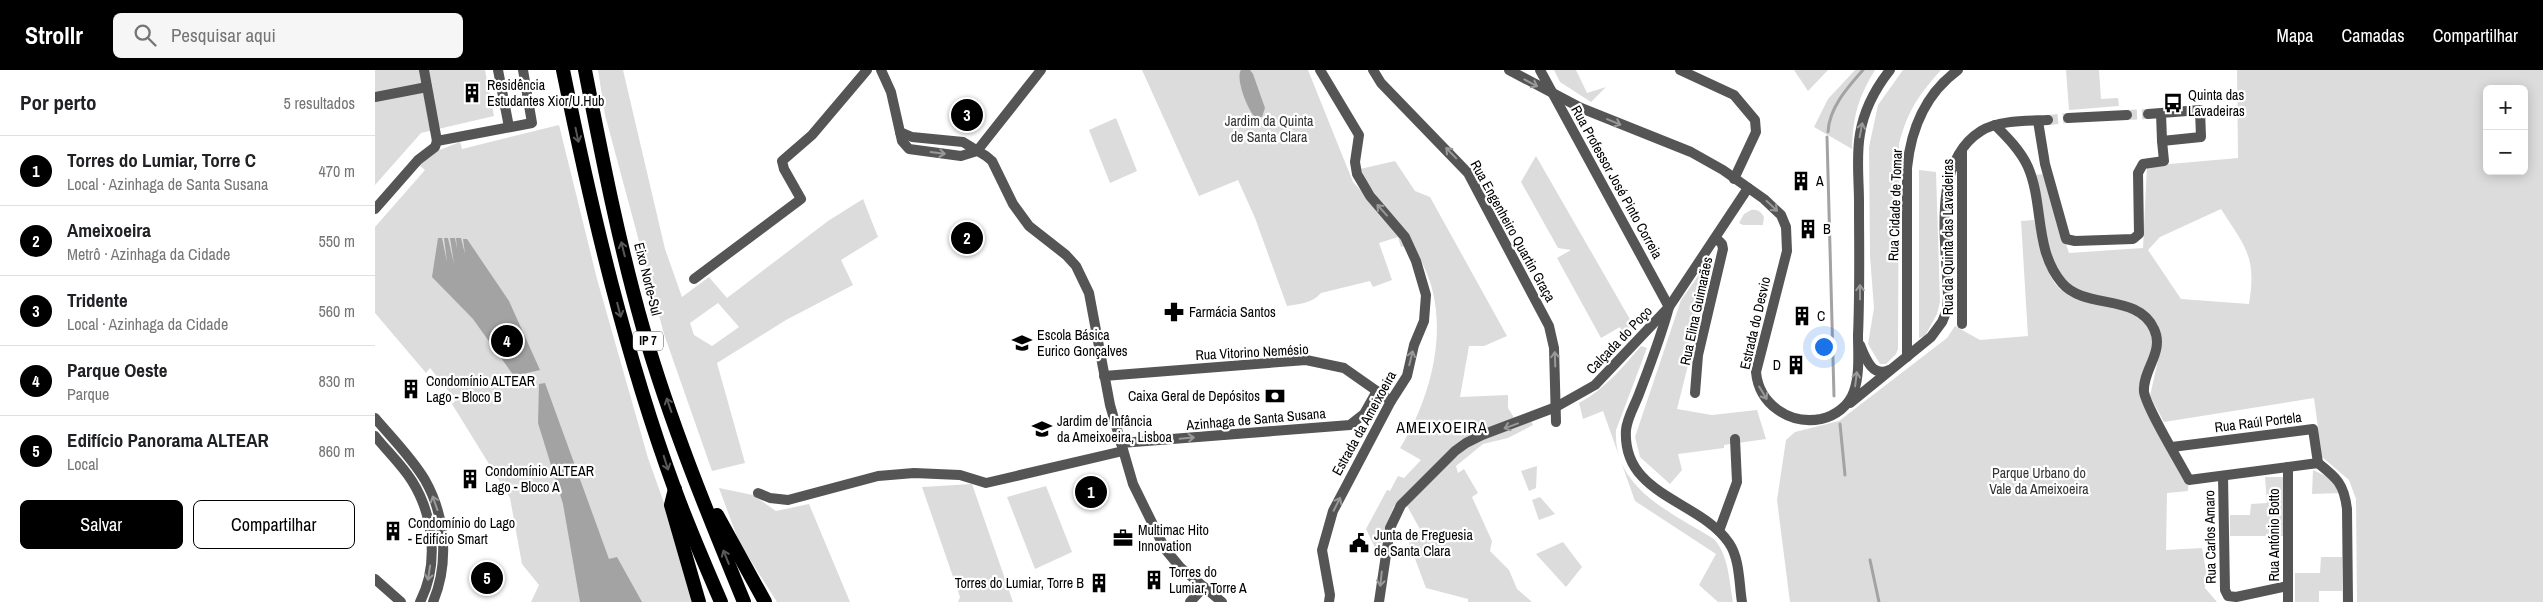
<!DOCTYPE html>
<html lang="pt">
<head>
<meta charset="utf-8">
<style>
	:root { --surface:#fff; --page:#f6f6f6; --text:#202124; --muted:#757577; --line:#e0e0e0; --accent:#000 }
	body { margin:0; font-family:"Archivo Narrow",sans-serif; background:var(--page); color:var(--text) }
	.controls { position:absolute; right:15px; top:15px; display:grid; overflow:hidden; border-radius:8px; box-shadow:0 2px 12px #0003 }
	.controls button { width:45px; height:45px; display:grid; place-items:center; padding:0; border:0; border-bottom:1px solid var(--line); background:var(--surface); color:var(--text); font:25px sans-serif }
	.you { position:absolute; left:1448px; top:276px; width:18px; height:18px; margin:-12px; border:4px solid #fff; border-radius:50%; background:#1a73e8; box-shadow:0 0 0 8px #1a73e833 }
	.badge { display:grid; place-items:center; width:32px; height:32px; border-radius:50%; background:var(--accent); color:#fff; font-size:16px; font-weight:700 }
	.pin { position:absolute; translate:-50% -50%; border:2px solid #fff; box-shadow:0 1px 5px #0006 }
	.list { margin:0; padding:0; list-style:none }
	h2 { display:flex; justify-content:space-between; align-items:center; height:65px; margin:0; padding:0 20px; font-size:21px }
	h2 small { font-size:16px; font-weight:400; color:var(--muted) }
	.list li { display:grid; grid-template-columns:32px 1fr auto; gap:15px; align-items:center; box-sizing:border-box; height:70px; padding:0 20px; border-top:1px solid var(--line) }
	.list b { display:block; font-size:19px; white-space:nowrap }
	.list p { margin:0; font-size:16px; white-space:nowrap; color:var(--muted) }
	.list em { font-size:16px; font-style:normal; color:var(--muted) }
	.actions { display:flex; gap:10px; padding:15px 20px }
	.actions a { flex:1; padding:11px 0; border:1px solid var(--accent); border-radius:8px; text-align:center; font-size:18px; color:var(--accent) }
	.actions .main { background:var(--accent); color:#fff }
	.icon { flex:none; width:28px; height:28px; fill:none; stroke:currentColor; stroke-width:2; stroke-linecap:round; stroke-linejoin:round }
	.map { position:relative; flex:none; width:2168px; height:532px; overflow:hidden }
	header { display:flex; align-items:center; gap:30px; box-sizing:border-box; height:70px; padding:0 25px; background:var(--accent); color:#fff }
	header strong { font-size:24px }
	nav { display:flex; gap:28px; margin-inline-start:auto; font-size:18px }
	.search { width:350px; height:45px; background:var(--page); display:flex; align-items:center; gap:12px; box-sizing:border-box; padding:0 18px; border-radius:8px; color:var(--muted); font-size:19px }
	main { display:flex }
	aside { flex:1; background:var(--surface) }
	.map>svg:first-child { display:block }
	.green { fill:#dcdcdc; fill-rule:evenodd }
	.water { fill:#a3a3a3 }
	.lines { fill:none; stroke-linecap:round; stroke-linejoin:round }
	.stream { stroke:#a3a3a3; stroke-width:3 }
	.minor-tunnel { stroke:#d9d9d9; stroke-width:10; stroke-dasharray:10 5; stroke-linecap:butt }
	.minor { stroke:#555; stroke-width:10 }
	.tertiary { stroke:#555; stroke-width:10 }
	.trunk { stroke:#000; stroke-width:14 }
	.oneway { stroke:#999 }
	.oneway2 { stroke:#595959 }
	.labels { text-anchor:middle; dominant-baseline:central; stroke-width:4.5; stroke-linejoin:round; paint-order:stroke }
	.shield { fill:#fff; stroke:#4c4c4c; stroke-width:1 }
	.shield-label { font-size:12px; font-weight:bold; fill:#000 }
	.poi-label { font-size:14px; fill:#000; stroke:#fff; text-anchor:start }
	.park-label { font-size:14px; fill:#333; stroke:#fff }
	.street-label { font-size:14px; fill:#000; stroke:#fff }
	.quarter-label { font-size:16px; letter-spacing:1px; fill:#000; stroke:#fff }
</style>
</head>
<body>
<header>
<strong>Strollr</strong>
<div class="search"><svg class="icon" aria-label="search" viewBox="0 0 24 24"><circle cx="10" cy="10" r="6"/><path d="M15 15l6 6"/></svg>Pesquisar aqui</div>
<nav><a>Mapa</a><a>Camadas</a><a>Compartilhar</a></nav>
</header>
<main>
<aside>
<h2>Por perto<small>5 resultados</small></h2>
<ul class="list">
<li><span class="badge">1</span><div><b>Torres do Lumiar, Torre C</b><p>Local · Azinhaga de Santa Susana</p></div><em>470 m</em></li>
<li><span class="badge">2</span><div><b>Ameixoeira</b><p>Metrô · Azinhaga da Cidade</p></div><em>550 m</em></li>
<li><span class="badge">3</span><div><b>Tridente</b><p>Local · Azinhaga da Cidade</p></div><em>560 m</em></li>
<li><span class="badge">4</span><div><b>Parque Oeste</b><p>Parque</p></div><em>830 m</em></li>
<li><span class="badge">5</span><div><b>Edifício Panorama ALTEAR</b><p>Local</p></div><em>860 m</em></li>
</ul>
<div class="actions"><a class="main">Salvar</a><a>Compartilhar</a></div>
</aside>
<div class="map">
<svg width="2168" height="532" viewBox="0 0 2168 532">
	<rect width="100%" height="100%" fill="#fff"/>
	<g class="green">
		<polygon points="0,0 110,0 119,46 46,63 0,115"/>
		<path d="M223 0H248L290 179 307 227 334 207 352 228 453 151 488 129 503 167 466 190 478 215 411 250 342 293 370 393 337 401 289 264 230 45ZM343 233 364 257 337 276 319 265 315 253Z"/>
		<path d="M767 0H933L978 112 1014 152 1030 176 1026 177 1023 167 1004 173 1017 210 998 217 995 211 946 223C938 233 924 234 912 236L880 148 863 110 824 126Z"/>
		<polygon points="1179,0 1201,0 1212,23 1231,17 1216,32 1185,12"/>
		<polygon points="1419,0 1453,0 1433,21"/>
		<path d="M1480 0H1500C1483 28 1478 46 1477 79L1439 57 1453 29Z"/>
		<path d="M1528 0H1566C1543 26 1533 40 1524 74L1523 279 1521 284 1511 294H1505L1493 274 1499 238 1495 186 1494 77 1503 35Z"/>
		<polygon points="1691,0 1724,0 1726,29 1743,28 1744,36 1694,40"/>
		<path d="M1862 0H2168V532H1982L1981 429 1974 410 1947 387 1939 328 1789 352 1775 326 1786 277 1774 245C1751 237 1723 231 1701 219 1670 201 1666 137 1660 105L1668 104 1694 183 1768 178 1772 96 1863 88ZM2112 19H2149V101H2112ZM1846 139C1870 177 1882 186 1874 234L1806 229 1773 180 1785 167Z"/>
		<polygon points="741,48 762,101 735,113 714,60"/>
		<polygon points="184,55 222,209 273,388 299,461 318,532 156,532 164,515 147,494 135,428 77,334 81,330 55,298 51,303 0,243 0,157 50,100 44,95 62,81 85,72 87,79"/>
		<polygon points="1161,86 1260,258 1249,269 1245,257 1226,268 1182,188 1196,180 1183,178 1146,112"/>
		<path d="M1020 91 1040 121 1055 127 1132 266 1109 276H1094L1085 327 1133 325V338L1144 356 1156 351 1158 355 1133 368 1108 374 1081 396 1083 403 1089 399 1103 423 1097 427 1117 471 1115 481 1134 500 1142 519 1157 532H1093V529L1051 518 1033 470 1046 461 1031 434 1019 436 1007 465 1005 488 991 459 1012 420 1015 421 1023 406 1029 408 1046 390 1025 378C1058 325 1078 247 1045 189 1029 161 1007 134 988 107L985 99Z"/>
		<polygon points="1544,100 1561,102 1565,232 1562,244 1550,266 1544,268"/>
		<path d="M1376 140C1383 139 1386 142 1389 147L1388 155H1368L1364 153 1369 144Z"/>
		<path d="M1659 150C1665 172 1668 202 1685 219 1698 232 1745 238 1764 242L1782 268 1769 320 1814 410 1813 421 1792 423 1791 480 1827 478 1831 501 1830 518 1842 532H1415L1402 430 1411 370 1420 362 1464 351 1572 268 1580 256 1605 270 1653 266 1646 151Z"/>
		<polygon points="1336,188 1339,192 1302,339 1337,345 1382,340 1391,369 1349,375 1349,378 1303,384 1307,400 1295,414 1265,387 1260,367 1306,230"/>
		<path d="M1266 276 1272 278 1241 360C1238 419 1296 442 1339 469 1354 486 1354 511 1358 532H1343L1324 515 1341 484 1260 431 1228 341 1208 349 1204 333C1230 319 1247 298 1266 276Z"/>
		<polygon points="1162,396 1161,418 1154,421 1146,401"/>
		<polygon points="1938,400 1955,408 1966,423 1937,424"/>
		<polygon points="1890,407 1908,407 1908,466 1855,466 1855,445 1875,445 1876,434 1892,433"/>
		<polygon points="597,414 638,532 583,532 585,527 547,417"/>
		<polygon points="671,416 697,482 660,499 632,427"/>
		<polygon points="344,418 378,425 401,441 434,434 475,532 402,532 364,472"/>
		<polygon points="1165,427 1180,444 1164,450 1157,430"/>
		<polygon points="1188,472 1207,497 1191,517 1161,484"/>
		<polygon points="1946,487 1967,487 1967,521 1944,521 1944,532 1920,532 1920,503 1945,503"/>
	</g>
	<g class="water">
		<path d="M866 0H875L878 4 890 38 887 47 881 48C873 42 860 8 866 0Z"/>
		<polygon points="63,168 67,168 72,192 69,168 73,168 79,194 75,168 80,168 82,179 81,168 86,168 90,184 88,169 92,169 134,231 165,300 139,306 98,249 57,207"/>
		<polygon points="170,313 234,489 242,487 267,532 205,532 188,434 163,353 164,314"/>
	</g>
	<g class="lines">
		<g class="stream">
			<path d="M1453 62C1454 38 1472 18 1488 0"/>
			<polyline points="1452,67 1459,326"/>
			<polyline points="1465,354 1470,405"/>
			<polyline points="1495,490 1504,532"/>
		</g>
		<g class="minor-tunnel">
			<polyline points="1752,45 1773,44"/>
			<polyline points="1673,50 1693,48"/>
		</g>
		<g class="minor">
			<polyline points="49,0 62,71"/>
			<polyline points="123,0 134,57"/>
			<polyline points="945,0 984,65 980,92 982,104 995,126 1030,167 1041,191 1051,225 1049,251 1039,275 1032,306 1016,331 958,441 947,480 955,525 954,532"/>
			<polyline points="998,0 1006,13 1093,103 1174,256 1179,278 1181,352"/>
			<path d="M1134 0 1206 38 1316 82 1348 100 1389 129 1406 145 1411 157 1412 181 1381 302C1384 334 1414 355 1446 349 1460 346 1474 336 1479 321 1485 304 1483 283 1483 265 1485 220 1484 176 1484 132 1484 110 1481 86 1485 64 1489 39 1500 19 1515 0"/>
			<path d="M1165 0 1294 237C1286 267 1275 295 1264 324 1260 335 1252 348 1251 360 1247 426 1325 430 1354 473 1365 489 1364 514 1367 532"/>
			<polyline points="1305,0 1359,25 1380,50 1381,62 1359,109"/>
			<polyline points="0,27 52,17"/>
			<polyline points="1773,44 1825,40 1826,67 1787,71 1786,43"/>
			<polyline points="1693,48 1752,45"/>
			<polyline points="1663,51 1670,94 1691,169 1700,171 1758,169 1764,164 1763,103 1768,94 1789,91 1787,71"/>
			<path d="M1620 55C1632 67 1646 81 1653 97 1669 134 1659 180 1687 213 1710 240 1763 223 1779 259 1790 282 1767 300 1769 322 1772 339 1804 391 1814 410L1943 393C1962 408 1969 414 1972 439L1973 532"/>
			<polyline points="602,81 666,0"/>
			<polyline points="0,139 43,90 60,77 62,71 157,53 148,0"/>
			<polyline points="319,209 426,129 409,99 407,91 437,65 492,0"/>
			<polyline points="1587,254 1587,80"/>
			<path d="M1485 275C1490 287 1497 308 1514 300"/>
			<path d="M1532 287V98C1536 58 1550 24 1583 0"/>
			<polyline points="729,306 931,290 969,298 1016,331"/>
			<polyline points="1320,323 1323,285 1348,179 1347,174 1341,168"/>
			<path d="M1475 333 1556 267 1567 252 1572 240 1573 226C1572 176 1555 93 1606 61 1624 50 1652 51 1673 50"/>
			<polyline points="746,373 975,355 989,344 1002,321"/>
			<polyline points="1797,377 1938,359 1943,393"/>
			<polyline points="1913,397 1913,532"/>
			<polyline points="1848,406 1850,520 1853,526 1861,527 1913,516"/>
			<polyline points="383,423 395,428 413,430 503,406 539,403 585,405 611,413 748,381"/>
			<polyline points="1344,461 1362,412 1360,369"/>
			<polyline points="0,509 26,532"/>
			<polyline points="815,532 829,517"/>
			<polyline points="1004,532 1015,458 1026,435 1080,381 1091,373 1107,365 1181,337 1220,315 1294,237 1373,118"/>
		</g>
		<g class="tertiary">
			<polyline points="506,0 516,22 527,71 534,79 586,86 602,81"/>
			<polyline points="525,62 537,67 588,72 611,86 617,91 638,134 654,156 691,185 701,196 714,223 735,335 758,414 790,479 805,497 847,532"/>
			<path d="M0 348C17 368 37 388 50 410 71 447 74 494 58 532"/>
			<path d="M0 366C12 381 27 395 37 411 59 446 64 495 45 532"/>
		</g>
		<g class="trunk">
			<path d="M188 0C217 142 250 284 300 420 314 458 330 495 346 532"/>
			<path d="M210 0C227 87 244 174 268 258 295 352 332 442 369 532"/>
			<polyline points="300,419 296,435 324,532"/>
			<polyline points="342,445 390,532"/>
		</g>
	</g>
	<defs><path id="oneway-shaft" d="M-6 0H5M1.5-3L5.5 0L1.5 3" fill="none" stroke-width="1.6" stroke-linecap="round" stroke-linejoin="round" transform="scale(1.25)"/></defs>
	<g class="oneway">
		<use href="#oneway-shaft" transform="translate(1156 13) rotate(28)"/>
		<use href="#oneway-shaft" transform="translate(1239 52) rotate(23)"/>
		<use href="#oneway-shaft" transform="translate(1486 60) rotate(-79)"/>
		<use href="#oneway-shaft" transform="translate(563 83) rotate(7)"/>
		<use href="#oneway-shaft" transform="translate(1076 83) rotate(-134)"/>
		<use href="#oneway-shaft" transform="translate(1397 136) rotate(43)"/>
		<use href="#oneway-shaft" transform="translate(1007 140) rotate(-132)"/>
		<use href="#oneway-shaft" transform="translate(1485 222) rotate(-90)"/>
		<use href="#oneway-shaft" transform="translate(1036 288) rotate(-76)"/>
		<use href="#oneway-shaft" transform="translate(1180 289) rotate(-92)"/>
		<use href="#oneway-shaft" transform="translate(1481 309) rotate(-83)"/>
		<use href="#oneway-shaft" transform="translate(1388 323) rotate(59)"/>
		<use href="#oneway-shaft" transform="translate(1136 356) rotate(160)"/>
		<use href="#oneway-shaft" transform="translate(812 368) rotate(-5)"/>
		<use href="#oneway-shaft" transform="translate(60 433) rotate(-109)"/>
		<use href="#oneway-shaft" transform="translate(962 434) rotate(-63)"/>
		<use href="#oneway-shaft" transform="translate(54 503) rotate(99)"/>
		<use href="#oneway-shaft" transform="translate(1006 509) rotate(96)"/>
	</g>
	<g class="oneway2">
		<use href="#oneway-shaft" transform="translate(202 65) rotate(78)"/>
		<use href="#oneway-shaft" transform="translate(248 179) rotate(-104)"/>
		<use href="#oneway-shaft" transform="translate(244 240) rotate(76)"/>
		<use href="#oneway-shaft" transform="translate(294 335) rotate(-109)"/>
		<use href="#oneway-shaft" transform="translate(291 393) rotate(72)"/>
		<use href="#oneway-shaft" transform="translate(351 487) rotate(-112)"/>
	</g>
	<defs>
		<symbol id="building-bare" viewBox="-9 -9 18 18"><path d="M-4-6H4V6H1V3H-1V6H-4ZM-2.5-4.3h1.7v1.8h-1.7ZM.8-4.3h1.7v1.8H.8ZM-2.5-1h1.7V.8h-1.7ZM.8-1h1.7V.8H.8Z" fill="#000" stroke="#fff" stroke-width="2.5" paint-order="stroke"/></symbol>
		<symbol id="bus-bare" viewBox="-9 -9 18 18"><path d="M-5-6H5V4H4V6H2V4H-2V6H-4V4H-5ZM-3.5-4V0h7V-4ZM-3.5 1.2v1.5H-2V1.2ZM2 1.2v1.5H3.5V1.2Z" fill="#000" stroke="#fff" stroke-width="2.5" paint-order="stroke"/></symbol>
		<symbol id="pharmacy-bare" viewBox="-9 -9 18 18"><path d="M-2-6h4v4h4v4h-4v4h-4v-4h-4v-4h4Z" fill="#000" stroke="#fff" stroke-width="2.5" paint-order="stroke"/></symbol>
		<symbol id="school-bare" viewBox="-9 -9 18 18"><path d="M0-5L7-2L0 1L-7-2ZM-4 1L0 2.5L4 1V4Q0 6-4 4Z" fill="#000" stroke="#fff" stroke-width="2.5" paint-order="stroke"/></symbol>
		<symbol id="bank-bare" viewBox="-9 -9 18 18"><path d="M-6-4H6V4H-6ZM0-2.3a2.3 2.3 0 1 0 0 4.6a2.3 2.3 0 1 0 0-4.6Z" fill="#000" stroke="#fff" stroke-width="2.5" paint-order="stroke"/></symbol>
		<symbol id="office-bare" viewBox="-9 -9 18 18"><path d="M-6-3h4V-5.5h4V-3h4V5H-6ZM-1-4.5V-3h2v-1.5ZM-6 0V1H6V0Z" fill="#000" stroke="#fff" stroke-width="2.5" paint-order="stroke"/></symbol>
		<symbol id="civic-bare" viewBox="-9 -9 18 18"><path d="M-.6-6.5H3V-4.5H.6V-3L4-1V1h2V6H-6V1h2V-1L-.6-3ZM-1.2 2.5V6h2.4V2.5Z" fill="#000" stroke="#fff" stroke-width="2.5" paint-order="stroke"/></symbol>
	</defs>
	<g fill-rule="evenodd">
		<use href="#building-bare" x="83" y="9" width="28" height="28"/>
		<use href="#bus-bare" x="1784" y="19" width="28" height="28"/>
		<use href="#building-bare" x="1412" y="97" width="28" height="28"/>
		<use href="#building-bare" x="1419" y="145" width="28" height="28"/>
		<use href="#pharmacy-bare" x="785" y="228" width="28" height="28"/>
		<use href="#building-bare" x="1413" y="232" width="28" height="28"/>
		<use href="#school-bare" x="633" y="259" width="28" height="28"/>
		<use href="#building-bare" x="1407" y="281" width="28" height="28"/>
		<use href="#building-bare" x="22" y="305" width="28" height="28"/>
		<use href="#bank-bare" x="886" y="312" width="28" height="28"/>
		<use href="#school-bare" x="653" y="345" width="28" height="28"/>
		<use href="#building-bare" x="81" y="395" width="28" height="28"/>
		<use href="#building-bare" x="4" y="447" width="28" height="28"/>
		<use href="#office-bare" x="734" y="454" width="28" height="28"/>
		<use href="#civic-bare" x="970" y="459" width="28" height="28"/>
		<use href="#building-bare" x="765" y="496" width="28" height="28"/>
		<use href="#building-bare" x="710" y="499" width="28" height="28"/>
	</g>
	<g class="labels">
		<rect class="shield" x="258" y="261.5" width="30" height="19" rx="4"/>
		<g class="shield-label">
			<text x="273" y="271">IP 7</text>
		</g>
		<g class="poi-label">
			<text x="112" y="15">Residência<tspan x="112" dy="16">Estudantes Xior/U.Hub</tspan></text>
			<text x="1813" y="25">Quinta das<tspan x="1813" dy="16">Lavadeiras</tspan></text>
			<text x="1441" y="111">A</text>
			<text x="1448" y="159">B</text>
			<text x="814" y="242">Farmácia Santos</text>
			<text x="1442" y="246">C</text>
			<text x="662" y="265">Escola Básica<tspan x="662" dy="16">Eurico Gonçalves</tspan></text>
			<text x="1406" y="295" text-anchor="end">D</text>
			<text x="51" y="311">Condomínio ALTEAR<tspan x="51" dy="16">Lago - Bloco B</tspan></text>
			<text x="885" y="326" text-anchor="end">Caixa Geral de Depósitos</text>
			<text x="682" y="351">Jardim de Infância<tspan x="682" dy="16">da Ameixoeira, Lisboa</tspan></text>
			<text x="110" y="401">Condomínio ALTEAR<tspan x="110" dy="16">Lago - Bloco A</tspan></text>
			<text x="33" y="453">Condomínio do Lago<tspan x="33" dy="16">- Edifício Smart</tspan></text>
			<text x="763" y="460">Multimac Hito<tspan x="763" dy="16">Innovation</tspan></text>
			<text x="999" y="465">Junta de Freguesia<tspan x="999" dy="16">de Santa Clara</tspan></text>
			<text x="794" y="502">Torres do<tspan x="794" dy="16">Lumiar, Torre A</tspan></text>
			<text x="709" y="513" text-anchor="end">Torres do Lumiar, Torre B</text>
		</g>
		<g class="park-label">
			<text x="894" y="51">Jardim da Quinta<tspan x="894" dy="16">de Santa Clara</tspan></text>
			<text x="1664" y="403">Parque Urbano do<tspan x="1664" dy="16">Vale da Ameixoeira</tspan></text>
		</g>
		<g class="street-label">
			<text transform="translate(1242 112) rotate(61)">Rua Professor José Pinto Correia</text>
			<text transform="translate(1520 135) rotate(-88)">Rua Cidade de Tomar</text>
			<text transform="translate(1138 161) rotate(61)">Rua Engenheiro Quartin Graça</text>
			<text transform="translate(1573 167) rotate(-90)">Rua da Quinta das Lavadeiras</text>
			<text transform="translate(273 209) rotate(76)">Eixo Norte-Sul</text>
			<text transform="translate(1321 241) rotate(-78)">Rua Elina Guimarães</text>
			<text transform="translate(1380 253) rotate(-77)">Estrada do Desvio</text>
			<text transform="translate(1244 270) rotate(-46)">Calçada do Poço</text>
			<text transform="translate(877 282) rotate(-3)">Rua Vitorino Nemésio</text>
			<text transform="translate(881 349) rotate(-5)">Azinhaga de Santa Susana</text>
			<text transform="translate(1883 352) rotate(-7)">Rua Raúl Portela</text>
			<text transform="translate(989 353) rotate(-61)">Estrada da Ameixoeira</text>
			<text transform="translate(1899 465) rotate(-90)">Rua António Botto</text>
			<text transform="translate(1835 467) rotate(-91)">Rua Carlos Amaro</text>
		</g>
		<g class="quarter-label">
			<text x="1067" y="357">AMEIXOEIRA</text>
		</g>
	</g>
</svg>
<div class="controls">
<button>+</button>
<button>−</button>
</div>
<div class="you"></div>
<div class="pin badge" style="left:716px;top:422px">1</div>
<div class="pin badge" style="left:592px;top:168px">2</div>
<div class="pin badge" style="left:592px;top:45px">3</div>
<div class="pin badge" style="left:132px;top:271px">4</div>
<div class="pin badge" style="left:112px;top:508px">5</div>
</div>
</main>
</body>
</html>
